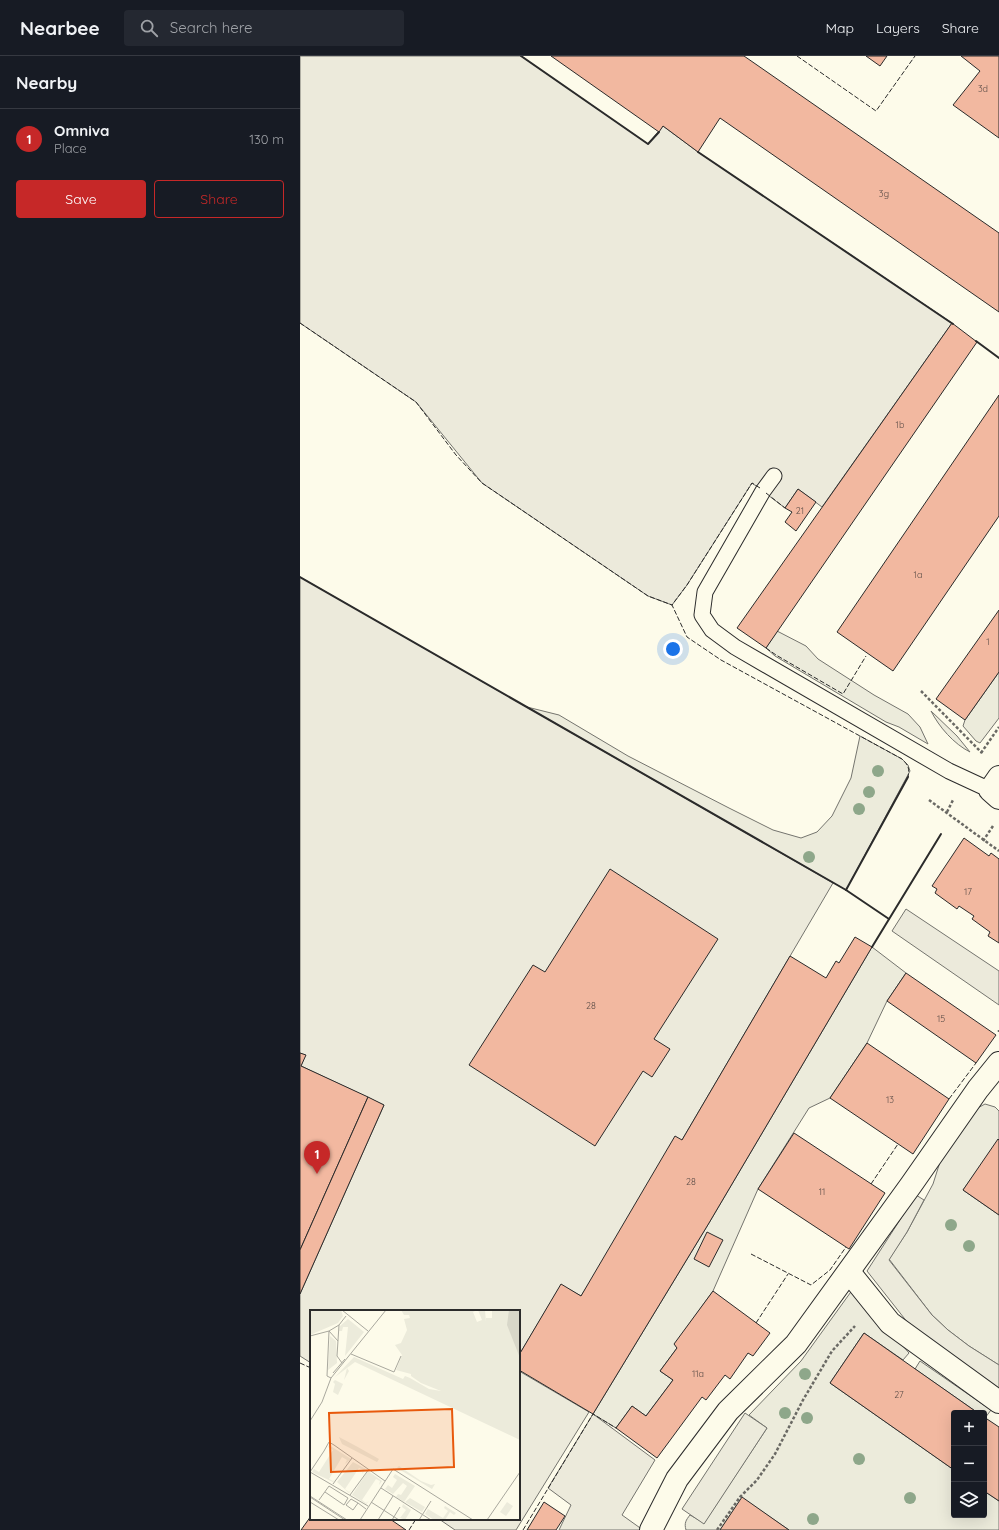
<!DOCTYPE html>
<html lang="en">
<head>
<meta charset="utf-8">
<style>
	:root { --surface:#171b24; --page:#242831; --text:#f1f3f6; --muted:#9ea1a6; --line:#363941; --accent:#c62828 }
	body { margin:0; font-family:Quicksand,sans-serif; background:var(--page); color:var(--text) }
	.controls { position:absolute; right:12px; bottom:12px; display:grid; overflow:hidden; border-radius:4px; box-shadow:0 4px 16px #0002 }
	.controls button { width:36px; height:36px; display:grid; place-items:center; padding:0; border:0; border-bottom:1px solid var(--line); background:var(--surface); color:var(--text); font:20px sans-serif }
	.you { position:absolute; left:373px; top:593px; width:14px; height:14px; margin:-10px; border:3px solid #fff; border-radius:50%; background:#1a73e8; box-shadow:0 0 0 6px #1a73e833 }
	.badge { display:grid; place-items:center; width:26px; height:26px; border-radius:50%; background:var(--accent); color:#fff; font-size:13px; font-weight:700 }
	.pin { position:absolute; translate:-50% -33px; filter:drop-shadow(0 1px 2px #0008) }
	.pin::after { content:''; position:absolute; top:21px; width:14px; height:12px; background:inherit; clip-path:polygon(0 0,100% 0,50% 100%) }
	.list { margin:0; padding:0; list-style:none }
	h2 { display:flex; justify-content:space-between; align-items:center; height:52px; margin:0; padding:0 16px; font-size:17px }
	h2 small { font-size:13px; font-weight:400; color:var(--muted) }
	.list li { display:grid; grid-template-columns:26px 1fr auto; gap:12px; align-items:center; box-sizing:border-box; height:60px; padding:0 16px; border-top:1px solid var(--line) }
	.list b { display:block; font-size:15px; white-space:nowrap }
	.list p { margin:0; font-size:13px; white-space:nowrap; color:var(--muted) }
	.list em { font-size:13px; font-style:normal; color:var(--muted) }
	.actions { display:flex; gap:8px; padding:12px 16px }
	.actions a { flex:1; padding:9px 0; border:1px solid var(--accent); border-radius:4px; text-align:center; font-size:14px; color:var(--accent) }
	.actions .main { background:var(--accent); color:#fff }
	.icon { flex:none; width:22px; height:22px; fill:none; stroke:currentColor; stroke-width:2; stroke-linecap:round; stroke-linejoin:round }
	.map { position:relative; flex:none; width:699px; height:1474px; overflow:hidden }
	header { display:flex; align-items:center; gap:24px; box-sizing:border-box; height:56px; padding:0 20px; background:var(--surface); border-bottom:1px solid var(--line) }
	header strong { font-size:19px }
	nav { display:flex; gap:22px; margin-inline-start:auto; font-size:14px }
	.search { width:280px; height:36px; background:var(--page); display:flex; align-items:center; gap:10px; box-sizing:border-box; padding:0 14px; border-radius:4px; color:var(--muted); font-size:15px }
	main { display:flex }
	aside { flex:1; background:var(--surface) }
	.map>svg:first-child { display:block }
	.green { fill:#ecebdb; stroke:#74746e }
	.parking { fill:#eceadb; stroke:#74746e }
	.building { fill:#f2b8a0; stroke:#2b2b2b }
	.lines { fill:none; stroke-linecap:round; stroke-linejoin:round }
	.lane-casing { stroke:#2b2b2b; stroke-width:17 }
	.street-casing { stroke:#2b2b2b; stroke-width:24 }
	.path { stroke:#6a6964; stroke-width:2.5; stroke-dasharray:3 2; stroke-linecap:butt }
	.lane { stroke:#fdfbea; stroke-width:15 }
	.street { stroke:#fdfbea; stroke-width:22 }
	.fence { stroke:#2b2b2b; stroke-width:1; stroke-dasharray:5 2; stroke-linecap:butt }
	.wall { stroke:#2b2b2b; stroke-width:2 }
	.tree { fill:#8ea78a }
	.labels { text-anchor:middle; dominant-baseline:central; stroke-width:3; stroke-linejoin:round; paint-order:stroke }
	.number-label { font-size:9px; fill:#5d4e48 }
	.inset-road { fill:none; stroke:#a9a89e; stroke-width:1 }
	.view { fill:#e8590c; fill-opacity:0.15; stroke:#e8590c; stroke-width:2 }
	.inset-edge { fill:none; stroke:#2b2b2b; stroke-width:2 }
</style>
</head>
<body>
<header>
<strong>Nearbee</strong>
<div class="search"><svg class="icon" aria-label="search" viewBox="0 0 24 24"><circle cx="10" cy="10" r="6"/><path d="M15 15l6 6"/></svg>Search here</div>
<nav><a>Map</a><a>Layers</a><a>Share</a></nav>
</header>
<main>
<aside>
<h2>Nearby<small></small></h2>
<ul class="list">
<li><span class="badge">1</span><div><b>Omniva</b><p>Place</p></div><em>130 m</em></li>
</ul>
<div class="actions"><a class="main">Save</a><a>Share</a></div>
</aside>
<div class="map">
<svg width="699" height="1474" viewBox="0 0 699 1474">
	<rect width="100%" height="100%" fill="#fdfbea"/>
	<g class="green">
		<polygon points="477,575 506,590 518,603 574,639 608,658 620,671 628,688 599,671 586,666 475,600 466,592"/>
		<polygon points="699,616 699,662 680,687 676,685 663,670 665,664"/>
		<polygon points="227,651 259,659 328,700 429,752 473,774 501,782 517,776 532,760 551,722 560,680 602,703 608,709 610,715 546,834"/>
		<path d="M631 655 657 680 670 696C654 688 639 671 631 655Z"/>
		<polygon points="572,891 606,917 587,945 567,987 530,1042 509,1052 458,1133 413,1235 375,1288 377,1292 360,1315 373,1324 346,1360 332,1350 316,1372 293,1358 409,1167"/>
		<polygon points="685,1048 695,1051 699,1055 699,1084 663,1134 699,1159 699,1309 669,1290 648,1274 632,1259 589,1203 607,1176 633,1128 640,1106 674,1054"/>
		<path d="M553 1233 609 1297 603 1304 564 1277 530 1327 654 1414V1459H684V1435L699 1445V1474H489L442 1442 420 1474H386C384 1467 386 1464 390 1459L404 1467 467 1372 449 1359 501 1305Z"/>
		<polygon points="620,1305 691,1354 685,1362 684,1357 678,1357 615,1313"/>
	</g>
	<g class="parking">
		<polygon points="0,0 221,0 348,88 363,70 398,96 652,267 522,451 498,433 485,452 452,427 387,529 372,549 348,540 182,427 116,346 0,267"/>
		<polygon points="0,521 533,827 382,1084 281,1240 261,1229 219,1299 219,1255 11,1255 11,1307 0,1300 0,1238 84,1049 1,1010 5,999 0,997"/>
		<polygon points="606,853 699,915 699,949 592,875"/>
		<polygon points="616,1139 624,1144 607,1176 589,1204 632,1259 648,1274 669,1290 699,1309 699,1341 619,1281 567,1215"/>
		<polygon points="219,1315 289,1356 216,1474 155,1474 139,1463 219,1463"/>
		<polygon points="445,1357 467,1372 404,1468 382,1453"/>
		<polygon points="293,1358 355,1404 322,1459 343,1474 259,1474 271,1449 248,1432"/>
	</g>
	<g class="building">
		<polygon points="251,0 444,0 699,177 699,256 420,62 398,96 363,70 359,76"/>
		<polygon points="566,0 587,0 580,10"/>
		<polygon points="661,0 699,0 699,82 653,49 680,15"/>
		<polygon points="652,267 677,286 466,592 437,572"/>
		<polygon points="699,339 699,460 593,615 537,576"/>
		<polygon points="498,433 516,446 496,475 485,466 492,456 485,452"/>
		<polygon points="699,554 699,616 665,664 636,643"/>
		<polygon points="664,782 689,800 691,797 699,803 699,887 688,880 690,876 672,863 674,860 659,850 657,853 635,837 637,833 632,830"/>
		<polygon points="310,813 418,883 354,983 370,993 352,1021 343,1015 295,1090 169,1009 233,909 245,916"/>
		<polygon points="555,881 572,891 409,1167 293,1358 219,1314 219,1299 261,1228 281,1240 375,1080 382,1084 490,900 526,922 536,905 539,907"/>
		<polygon points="606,917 696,979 676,1007 587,945"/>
		<polygon points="567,987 649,1043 613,1098 530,1042"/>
		<polygon points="0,997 6,999 1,1010 68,1041 0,1194"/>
		<polygon points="68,1041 84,1049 0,1238 0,1194"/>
		<polygon points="494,1077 585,1137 549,1193 458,1133"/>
		<polygon points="698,1083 699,1084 699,1159 663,1134"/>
		<polygon points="407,1176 423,1184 409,1211 394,1203"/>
		<polygon points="413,1235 470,1277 453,1300 448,1297 430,1323 425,1319 406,1344 402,1341 357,1402 316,1372 332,1350 346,1360 373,1324 360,1315 377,1292 374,1288"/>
		<polygon points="564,1277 678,1357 654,1357 654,1414 530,1327"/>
		<polygon points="684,1361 699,1371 699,1445 684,1435"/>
		<polygon points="442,1441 479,1467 489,1474 420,1474"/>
		<polygon points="244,1446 265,1460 256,1474 227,1474"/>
		<polygon points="11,1460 11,1463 90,1463 106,1474 1,1474"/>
	</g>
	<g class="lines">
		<defs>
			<polyline id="lane" points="474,420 463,435 405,536 402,559 412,574 435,591 649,715 690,734"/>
			<g id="street">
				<polyline points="699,721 690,734 699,742"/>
				<polyline points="549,1216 590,1267 699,1346"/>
				<polyline points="351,1474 377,1423 428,1355 496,1288 611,1129 678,1033 699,1007"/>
			</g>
		</defs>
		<use href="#lane" class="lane-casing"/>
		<use href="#street" class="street-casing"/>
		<g class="path">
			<polyline points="621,635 682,697"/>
			<polyline points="681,697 699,671"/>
			<polyline points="629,744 699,795"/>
			<polyline points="647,756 653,744"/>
			<polyline points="683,785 693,770"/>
			<polyline points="699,974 699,976"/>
			<polyline points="417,1474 440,1441 457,1424 475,1398 503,1344 532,1295 555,1270"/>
		</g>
		<use href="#lane" class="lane"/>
		<use href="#street" class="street"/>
		<g class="fence">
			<polyline points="497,0 576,55 615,0"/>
			<polyline points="0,267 116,346 156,399 182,427 348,540 372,549"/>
			<path d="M460 432 452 427 387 529 372 549 387 581 421 604 602 703C608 709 610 712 608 721"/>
			<polyline points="466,437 485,452"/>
			<polyline points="466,592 476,599 543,638 566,600"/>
			<polyline points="649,1043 676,1007"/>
			<polyline points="571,1128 598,1088"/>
			<polyline points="451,1198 511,1229 530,1214 546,1191"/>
			<polyline points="456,1267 488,1218"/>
			<polyline points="0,1307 11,1312"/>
			<polyline points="109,1474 116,1463"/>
			<polyline points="223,1474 293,1358 316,1372"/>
		</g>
		<g class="wall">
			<polyline points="221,0 348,88 359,76"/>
			<polyline points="398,96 653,268"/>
			<polyline points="676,285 699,302"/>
			<polyline points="0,521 546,834 589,863"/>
			<polyline points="546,834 608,721"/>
			<polyline points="572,891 641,778"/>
		</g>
	</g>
	<g class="tree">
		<circle cx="578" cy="715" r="6"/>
		<circle cx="569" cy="736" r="6"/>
		<circle cx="559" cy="753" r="6"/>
		<circle cx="509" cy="801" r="6"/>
		<circle cx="651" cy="1169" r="6"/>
		<circle cx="669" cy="1190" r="6"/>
		<circle cx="505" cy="1318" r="6"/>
		<circle cx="485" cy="1357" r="6"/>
		<circle cx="507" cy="1362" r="6"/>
		<circle cx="559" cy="1403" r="6"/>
		<circle cx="610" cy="1442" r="6"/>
		<circle cx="513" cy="1463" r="6"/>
	</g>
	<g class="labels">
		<g class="number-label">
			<text x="683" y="32">3d</text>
			<text x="584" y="137">3g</text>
			<text x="600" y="368">1b</text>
			<text x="500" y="454">21</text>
			<text x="618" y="518">1a</text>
			<text x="688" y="585">1</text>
			<text x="668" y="835">17</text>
			<text x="291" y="949">28</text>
			<text x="641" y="962">15</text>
			<text x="590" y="1043">13</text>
			<text x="391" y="1125">28</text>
			<text x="522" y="1135">11</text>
			<text x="398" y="1317">11a</text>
			<text x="599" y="1338">27</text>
		</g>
	</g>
	<g transform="translate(10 1254)">
		<rect width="210" height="210" fill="#fdfbea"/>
		<path d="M0 0H31L33 6 28 13 0 25ZM91 0H167L163 2 167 12 172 10 168 0H175L176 12V8H182V0H210V130L45 52 37 58 39 61 34 70 37 58 25 67 44 47 93 69 95 66 100 68 119 79 131 81 111 73 101 66V64L86 60 92 45 85 35 91 33 97 20 94 9 100 8 99 5H94ZM38 9 54 22 35 46 38 17H33L32 21H29L30 16ZM20 26 26 31 27 53 18 60ZM25 70 33 74 28 85 23 82 25 74 23 72ZM29 127 46 136 69 149 67 152 32 134ZM19 135 41 149 35 154 37 150 32 147 19 169 23 171 26 169 23 172 2 162 4 159 9 162 23 140 18 137ZM43 152 56 159 52 164 53 160 49 158 35 179 39 182 42 179 39 183 27 172ZM89 156 111 171 121 175 125 174 122 179 87 158ZM58 161 72 171 69 175 70 171 66 169 52 190 56 193 59 191 56 194 42 185ZM85 164 105 176 94 192 86 187 88 184 91 185 97 176 93 173 83 184 75 179 78 175 82 178 87 170 83 167ZM100 188 115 197 112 202 95 192ZM197 192 203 196 196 206 190 202ZM93 194 101 200 95 210 86 206 90 208 96 200 92 197ZM135 196 146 203 144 205 140 202 135 210H124L115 204 118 199 133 208 138 201 134 198Z" fill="#ecebdb"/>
		<path d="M199 0H210V48L197 15Z" fill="#d8d7c9"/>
		<path class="inset-road" d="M32 0 58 21M29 15 27 46 32 53M19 21 17 66 21 68M19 21 28 31M0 26 19 21 29 15 36 6M41 44 84 62 91 46M23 63 35 49M21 68 76 0M0 111 12 92 21 68M23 174 42 148M71 178 121 210M15 182 34 195M40 185 59 159M0 186 37 210M0 187 35 210M9 190 19 176 38 188 34 195M0 192 29 210M61 192 89 210M48 193 43 200 36 195 41 189 48 193 56 199M58 196 0 162 14 141 19 132 24 135 75 171M50 210 83 159 163 210M68 210 83 186M82 210 90 197M109 210 121 191M177 210 210 162"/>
		<path class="view" d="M142 99 144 157 21 162 19 103Z"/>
		<rect width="210" height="210" class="inset-edge"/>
	</g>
</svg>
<div class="controls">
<button>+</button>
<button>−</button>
<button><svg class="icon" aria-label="layers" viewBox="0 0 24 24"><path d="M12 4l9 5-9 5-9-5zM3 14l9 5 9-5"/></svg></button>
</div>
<div class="you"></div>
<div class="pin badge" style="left:17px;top:1118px">1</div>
</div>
</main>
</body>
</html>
